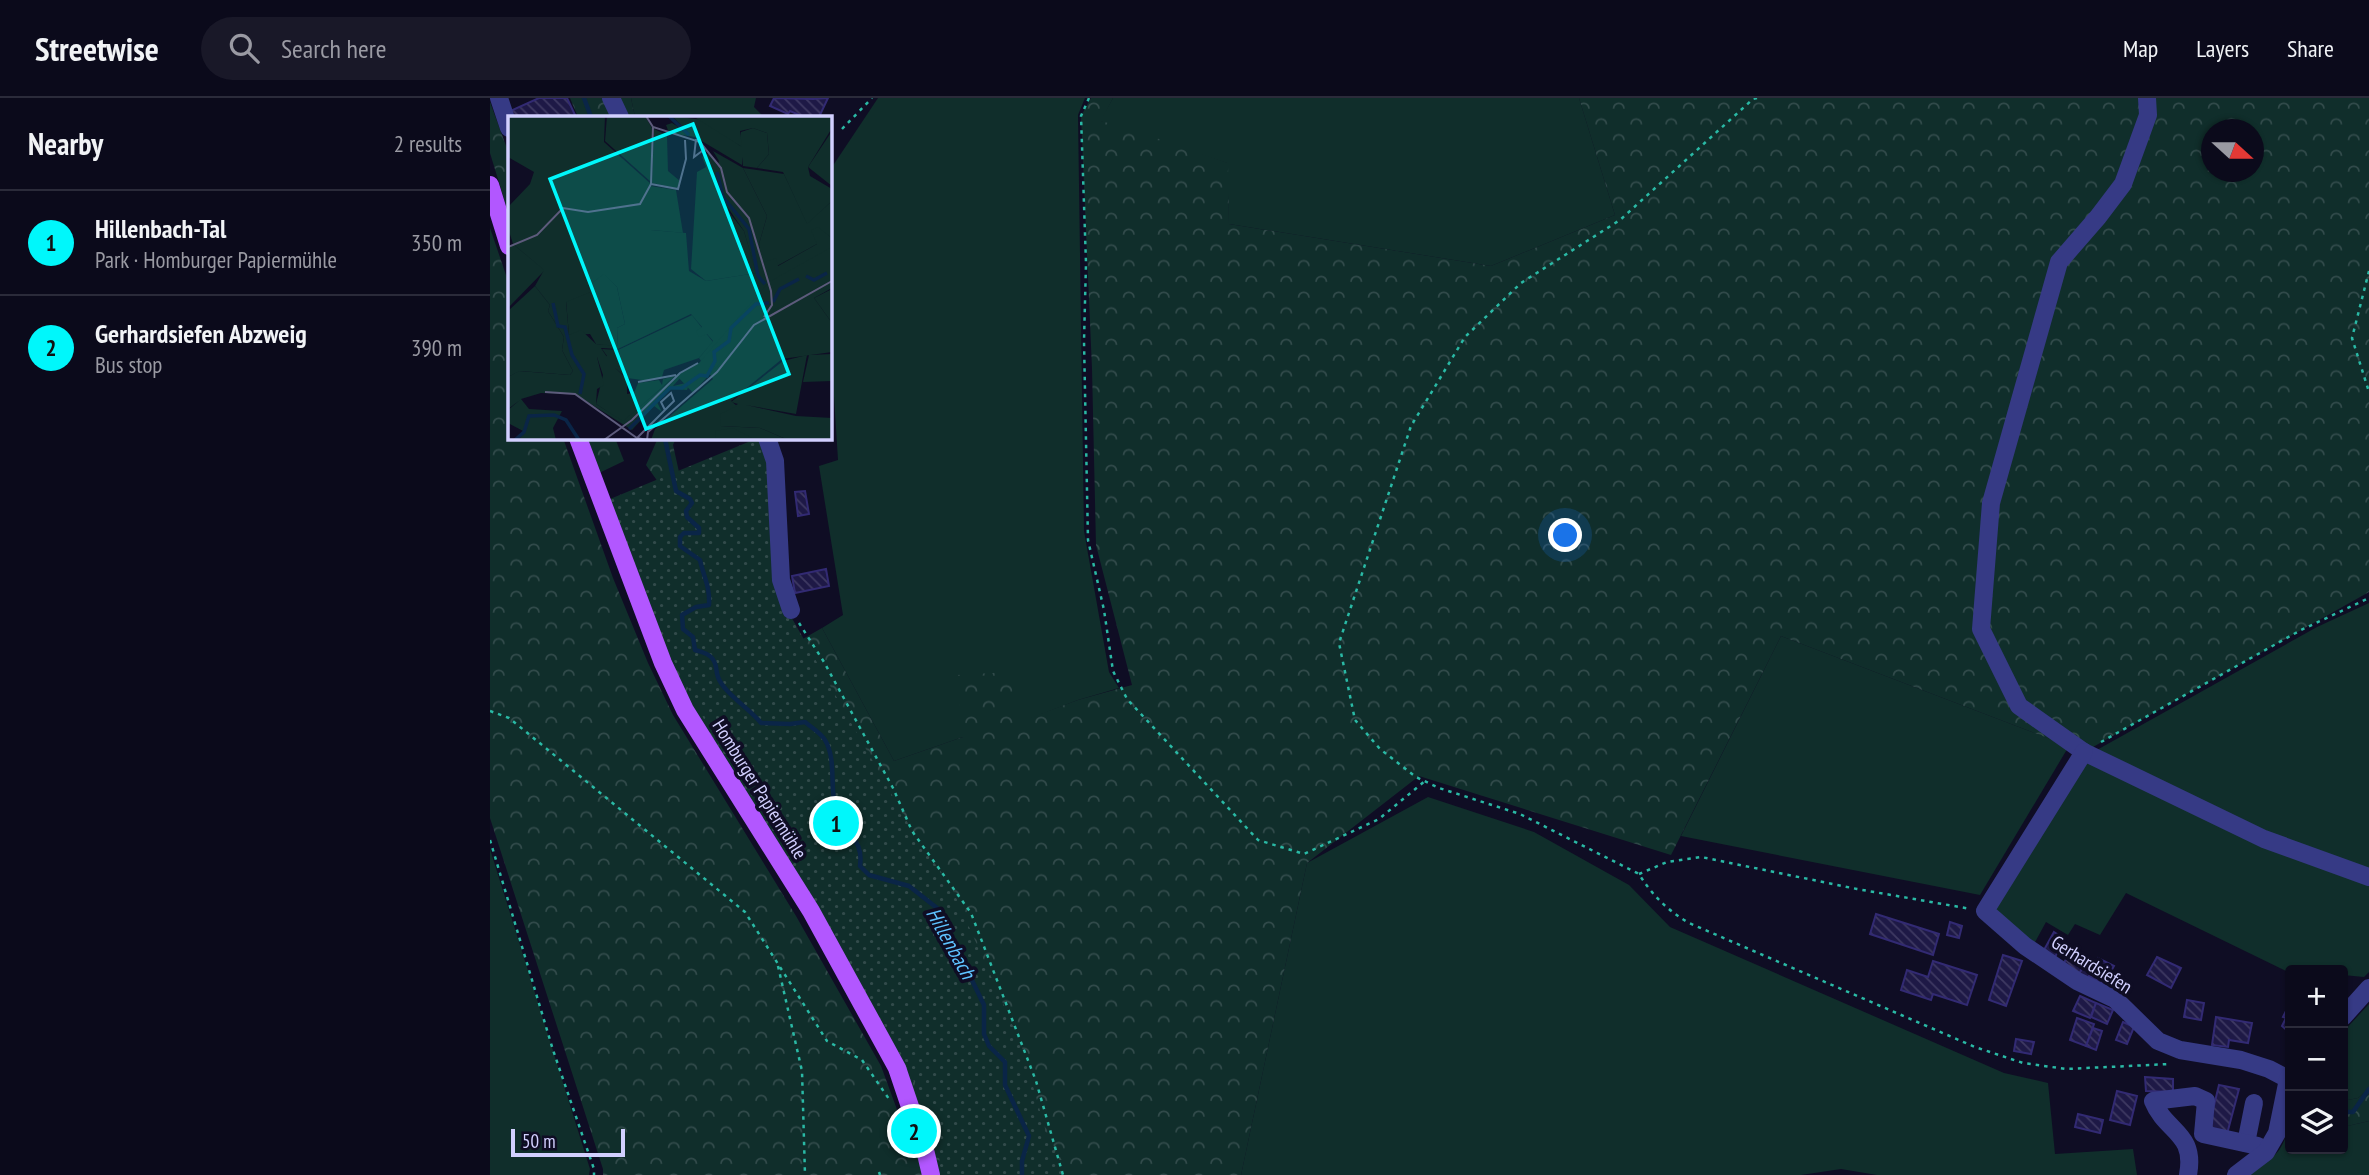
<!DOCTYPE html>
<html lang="en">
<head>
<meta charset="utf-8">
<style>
	:root { --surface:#0b0a1b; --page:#191828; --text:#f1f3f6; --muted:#9a9aa3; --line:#2b2b3a; --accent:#00f7fb }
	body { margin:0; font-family:"PT Sans Narrow",sans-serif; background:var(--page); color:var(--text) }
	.controls { position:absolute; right:21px; bottom:21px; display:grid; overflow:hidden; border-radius:7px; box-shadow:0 2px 5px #0004 }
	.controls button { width:63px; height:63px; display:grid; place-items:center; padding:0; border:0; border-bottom:2px solid var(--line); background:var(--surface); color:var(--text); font:35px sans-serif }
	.compass { position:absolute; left:1711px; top:21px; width:63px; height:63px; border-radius:50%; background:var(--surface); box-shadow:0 2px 5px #0004; rotate:111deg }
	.scale { position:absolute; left:21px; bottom:18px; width:114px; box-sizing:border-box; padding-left:7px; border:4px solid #d2d0ff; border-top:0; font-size:19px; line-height:24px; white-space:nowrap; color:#d2d0ff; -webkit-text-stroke:5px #0f0d24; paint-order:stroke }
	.you { position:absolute; left:1076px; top:438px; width:24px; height:24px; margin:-18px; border:5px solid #fff; border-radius:50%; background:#1a73e8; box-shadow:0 0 0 10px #1a73e833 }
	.badge { display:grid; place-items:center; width:46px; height:46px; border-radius:50%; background:var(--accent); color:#111; font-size:23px; font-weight:700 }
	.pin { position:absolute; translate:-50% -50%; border:4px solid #fff; box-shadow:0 2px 7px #0006 }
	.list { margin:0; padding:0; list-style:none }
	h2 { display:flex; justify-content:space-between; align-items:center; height:91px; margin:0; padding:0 28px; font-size:30px }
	h2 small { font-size:23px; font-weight:400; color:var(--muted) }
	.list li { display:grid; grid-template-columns:46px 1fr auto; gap:21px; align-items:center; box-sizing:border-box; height:105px; padding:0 28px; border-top:2px solid var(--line) }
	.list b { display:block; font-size:26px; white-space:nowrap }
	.list p { margin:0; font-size:23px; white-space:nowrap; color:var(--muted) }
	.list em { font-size:23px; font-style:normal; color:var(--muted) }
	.icon { flex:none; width:38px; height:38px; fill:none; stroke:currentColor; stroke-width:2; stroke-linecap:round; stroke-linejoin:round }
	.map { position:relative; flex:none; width:1879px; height:1077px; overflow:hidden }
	header { display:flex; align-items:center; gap:42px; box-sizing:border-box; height:98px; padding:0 35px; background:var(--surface); border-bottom:2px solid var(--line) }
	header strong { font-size:33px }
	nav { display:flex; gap:38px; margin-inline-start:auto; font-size:24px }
	.search { width:490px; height:63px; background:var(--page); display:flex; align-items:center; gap:18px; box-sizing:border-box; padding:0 24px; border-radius:38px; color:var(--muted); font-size:26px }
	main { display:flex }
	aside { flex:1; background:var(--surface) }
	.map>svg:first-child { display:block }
	.grass { fill:#102e2b }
	.forest { fill:url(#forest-crowns); fill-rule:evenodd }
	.park { fill:url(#park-dots) }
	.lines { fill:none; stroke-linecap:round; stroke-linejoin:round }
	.stream { stroke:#0a2547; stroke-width:4.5 }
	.building { fill:url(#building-back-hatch); stroke:#322a73; stroke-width:2 }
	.path { stroke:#2ab9a5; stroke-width:2.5; stroke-dasharray:3.5 5; stroke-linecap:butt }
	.minor { stroke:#363a85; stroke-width:18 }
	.major { stroke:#b257ff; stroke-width:18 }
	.labels { text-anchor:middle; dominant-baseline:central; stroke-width:7; stroke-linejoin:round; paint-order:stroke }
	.street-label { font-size:19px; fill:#d2d0ff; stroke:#0f0d24 }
	.water-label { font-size:21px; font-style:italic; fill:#5ec2ff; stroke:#0f0d24 }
	.inset-river { fill:none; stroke:#0a2547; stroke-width:3.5 }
	.inset-road { fill:none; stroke:#5d5b7c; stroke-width:2 }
	.view { fill:#00f7fb; fill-opacity:0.15; stroke:#00f7fb; stroke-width:3.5 }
	.inset-edge { fill:none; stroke:#d2d0ff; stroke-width:3.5 }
</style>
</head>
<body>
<header>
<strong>Streetwise</strong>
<div class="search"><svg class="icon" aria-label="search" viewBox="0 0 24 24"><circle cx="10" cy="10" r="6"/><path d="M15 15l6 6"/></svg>Search here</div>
<nav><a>Map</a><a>Layers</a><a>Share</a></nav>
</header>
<main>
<aside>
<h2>Nearby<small>2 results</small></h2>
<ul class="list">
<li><span class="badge">1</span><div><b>Hillenbach-Tal</b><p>Park · Homburger Papiermühle</p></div><em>350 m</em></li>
<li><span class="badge">2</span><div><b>Gerhardsiefen Abzweig</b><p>Bus stop</p></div><em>390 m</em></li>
</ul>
</aside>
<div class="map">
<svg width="1879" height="1077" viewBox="0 0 1879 1077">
	<defs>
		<pattern id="forest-crowns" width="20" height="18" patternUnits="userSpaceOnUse" patternTransform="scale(1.75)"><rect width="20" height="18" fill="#102e2b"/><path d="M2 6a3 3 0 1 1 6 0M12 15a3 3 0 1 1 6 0" fill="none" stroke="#324b4b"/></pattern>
		<pattern id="park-dots" width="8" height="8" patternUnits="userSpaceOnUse" patternTransform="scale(1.75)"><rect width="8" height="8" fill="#102e2b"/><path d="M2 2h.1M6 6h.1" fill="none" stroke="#324b4b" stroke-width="1.8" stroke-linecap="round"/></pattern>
		<pattern id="building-back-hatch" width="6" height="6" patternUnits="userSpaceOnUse" patternTransform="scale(1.75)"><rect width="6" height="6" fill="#1e1946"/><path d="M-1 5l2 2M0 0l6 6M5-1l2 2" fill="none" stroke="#3e3962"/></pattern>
	</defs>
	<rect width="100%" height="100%" fill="#0f0d24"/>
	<g class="grass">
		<polygon points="141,0 266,0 264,9 274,19 145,19"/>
		<polygon points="388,0 595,0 588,17 594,433 619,574 629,590 588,602 526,626 473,639 404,663 332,530 353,517 329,368 348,362 342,267 340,262 340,72"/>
		<polygon points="623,0 1089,0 1125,117 1001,168 739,126 737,65 610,23"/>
		<polygon points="1879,505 1879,773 1773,736 1605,653 1827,529"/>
		<polygon points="1291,538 1579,648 1490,797 1191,738"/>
		<polygon points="1597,662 1879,784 1879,874 1874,879 1853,877 1853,872 1796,873 1636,795 1610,837 1585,826 1578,837 1556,824 1544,846 1499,811"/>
		<polygon points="938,699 1044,734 1139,787 1180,829 1514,975 1558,985 1565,1056 1643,1051 1647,1077 1387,1077 1351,1071 1311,1077 751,1077 817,765"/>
		<polygon points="0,751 100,1071 99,1077 0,1077"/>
		<polygon points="1879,906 1879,991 1868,1000 1853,1003 1853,934"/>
		<path d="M1800 1020V1051H1853V1029L1879 1023V1077H1757C1786 1058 1794 1055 1800 1020Z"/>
	</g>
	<g class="forest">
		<polygon points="80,0 141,0 145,19 88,19"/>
		<path d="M601 0H623L611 23 643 32 738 65 739 126 1001 168 1125 117 1089 0H1879V494L1594 654 1291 538 1181 757 929 678 817 765 751 1077H113V1071L0 720V130L19 186V340H73L123 480 158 565 183 617 306 818 391 968 413 1028 430 1021 201 612 178 564 147 470 311 542 332 530 404 663 473 639 467 577 520 574 526 625 588 602 642 587 606 447 602 270 591 18ZM1722 32H1764V74H1722Z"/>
		<polygon points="0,4 19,56 19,117 0,55"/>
		<polygon points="97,340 125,340 134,363 109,375"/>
		<polygon points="168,340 186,340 183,347 197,410 188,412 156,367"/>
		<polygon points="1879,991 1879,1023 1853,1029 1853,1003 1868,1000"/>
	</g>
	<polygon class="park" points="268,340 276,340 299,515 428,743 460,786 531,946 556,1034 580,1077 451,1077 448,1047 429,993 399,935 346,844 222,637 160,516 120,401"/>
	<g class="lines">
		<g class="stream">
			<polyline points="94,0 101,19"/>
			<path d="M177 340 175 341 186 393 200 401 202 405 196 413 197 419 209 430V435H194L190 439V448L210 462C214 480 220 488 219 507L206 509 192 517 193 531 203 539 205 552C211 554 217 555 221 559 228 566 225 571 228 579 233 594 261 612 271 625L300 626 315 624C321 629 331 635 335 642 347 662 339 690 346 711 353 738 374 738 370 768L379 777 419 788 447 810 494 907V936L499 948 515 964V987L539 1038 532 1063V1077"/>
			<polyline points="1853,1014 1863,1014 1879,991"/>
		</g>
	</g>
	<g class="building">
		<polygon points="49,0 77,0 86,19 20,19 18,14"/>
		<polygon points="284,0 323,1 338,0 329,19 314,19 300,13 298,16 280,8"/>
		<polygon points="315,393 319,416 308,418 305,394"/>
		<polygon points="336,471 339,488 305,495 302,478"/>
		<polygon points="1386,816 1449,836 1443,857 1380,836"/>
		<polygon points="1460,824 1472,828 1469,840 1457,837"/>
		<polygon points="1564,834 1575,841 1565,859 1554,852"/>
		<polygon points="1582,849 1599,859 1589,876 1573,867"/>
		<polygon points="1513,857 1532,863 1516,908 1499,902"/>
		<polygon points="1599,859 1606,863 1608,860 1624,868 1614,886 1599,878 1597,881 1589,876"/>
		<polygon points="1667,859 1691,870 1681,890 1657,877"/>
		<polygon points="1443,863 1487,877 1477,907 1443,896 1441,902 1411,892 1417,872 1438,879"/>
		<polygon points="1590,898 1606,905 1600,920 1583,913"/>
		<polygon points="1697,902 1714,905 1711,922 1694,919"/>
		<polygon points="1606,905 1623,912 1617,926 1601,919"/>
		<polygon points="1799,907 1800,908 1800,935 1792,928 1796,920 1793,919"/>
		<polygon points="1726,919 1762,925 1758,945 1739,942 1738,949 1722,947"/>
		<polygon points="1587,920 1604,926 1596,948 1580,942"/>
		<polygon points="1633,924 1644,929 1637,946 1626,942"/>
		<polygon points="1603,930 1612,933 1606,952 1596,948"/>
		<polygon points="1526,941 1544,944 1541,956 1524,953"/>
		<polygon points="1655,979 1683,981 1683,994 1656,993"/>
		<polygon points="1729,987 1749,991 1737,1036 1718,1032"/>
		<polygon points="1627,993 1647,998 1640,1027 1620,1022"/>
		<polygon points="1588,1016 1613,1022 1610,1035 1585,1029"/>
	</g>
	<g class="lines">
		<g class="path">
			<polyline points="599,0 591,18 596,165 594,243 598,442 614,512 623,573 637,601 768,742 814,756 889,721 935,683"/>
			<path d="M1267 0 1263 1 1130 122 1031 185 975 239 921 328 849 545 865 622 890 651 926 679 949 690 1030 716 1149 776C1162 797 1177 812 1199 825L1485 949 1533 965 1576 971 1680 966"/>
			<polyline points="352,31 382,0"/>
			<polyline points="1879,173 1862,240 1879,294"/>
			<polyline points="309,525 334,564 403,690 422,733 481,815 546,983 573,1077"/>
			<polyline points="0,613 19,620 35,633 255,814 337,943 372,962 399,1001"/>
			<polyline points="1611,644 1811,532 1879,500"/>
			<polyline points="0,742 63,952 104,1071 104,1077"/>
			<polyline points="1149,776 1177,764 1211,759 1367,791 1481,811"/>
			<polyline points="288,868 312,973 315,1077"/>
			<polyline points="389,1074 390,1077"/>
		</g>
		<g class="minor">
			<polyline points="9,0 19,30"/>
			<polyline points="121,0 130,19"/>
			<polyline points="1657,0 1658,17 1633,86 1608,119 1569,164 1501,405 1491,531 1529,608 1594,654 1774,741 1879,779"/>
			<polyline points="277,340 285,363 291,482 301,512"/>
			<polyline points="1594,654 1495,813 1535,848 1587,883 1625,901 1668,943 1690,952 1751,962 1779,971 1798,981"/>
			<polyline points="1853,919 1879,890"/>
			<polyline points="1756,1045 1764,1005"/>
			<path d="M1698 1077C1706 1034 1676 1035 1663 1003L1705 998 1716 1003 1713 1036 1768 1048 1773 1056"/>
			<polyline points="1746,1077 1776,1054 1787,1035 1798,981 1800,978"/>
		</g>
		<g class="major">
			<polyline points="0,87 19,148"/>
			<polyline points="88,340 173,565 195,612 321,813 407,970 436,1056 441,1077"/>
		</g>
	</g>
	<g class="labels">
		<g class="street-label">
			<text transform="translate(270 691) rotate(58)">Homburger Papiermühle</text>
			<text transform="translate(1602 866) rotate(32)">Gerhardsiefen</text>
		</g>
		<g class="water-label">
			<text transform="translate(461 845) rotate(61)">Hillenbach</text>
		</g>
	</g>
	<g transform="translate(18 18)">
		<rect width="324" height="324" fill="#0f0d24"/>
		<path d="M99 0H137L144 12 143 66 97 25ZM164 0 196 4 234 31V49L187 21 161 17 158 9 164 7 182 18ZM245 12 259 17 261 38 249 52 235 50 232 22 233 16ZM146 13 159 19 160 55 172 65 169 72 144 67ZM324 15V70L300 51ZM201 37 209 49 221 96 236 115 249 157 198 165 183 153 189 56 198 51 194 41ZM235 52 276 58 299 107 324 85V122L315 116 309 128 269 150 254 148 251 128 259 100ZM143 70 168 74 175 117 143 114ZM5 128 37 154 0 192V134ZM96 157 109 171 117 208 109 212 110 231 88 228 82 218 61 219 58 185 82 176 80 170ZM27 170 42 189 40 195 56 221 54 234 65 255 62 259 12 255 0 261V195ZM324 173V207L306 182ZM184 199 205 226 191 242 156 254 154 261 141 265 119 262 107 252 119 263V278L126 277 130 267 151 264 154 269 155 263 167 260 115 306 88 288 95 259 89 241 99 240 94 233 110 234ZM324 238V265L295 266 301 239ZM299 239 288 298 238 289 288 300 324 302V324H280L252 312 212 310V297L230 288 223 286 275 245Z" fill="#102e2b"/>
		<path d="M0 0H97L96 26 143 68V114L178 117 181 155 198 165 248 157 236 115 211 79 207 56 211 45 205 35 235 52 259 100 251 128 254 147 268 142 270 150 309 128 303 114 310 111 324 122V172L306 182 324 207V236L274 243 223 285 229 290 212 298 213 310 252 312 280 324H143L147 313 205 263 191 242 205 225 199 218 191 221 188 215 194 211 183 198 110 233 93 232 99 241H89L96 269 89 273 88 288 115 305 169 259 173 261 165 270 182 266 179 274 162 273 149 286 154 296 146 290 124 314 67 278 33 277 13 283 21 293 54 295 45 312 48 324H10L17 316 0 307V294L12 284 0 293V261L11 255 62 259 65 255 54 234 56 221 40 195 42 189 27 170 36 154 5 128 0 112 1 90 22 68 26 56 0 41ZM96 158 109 171 117 208 109 212 110 230 88 228 73 214 61 219 58 186 83 176 80 170ZM324 0V12L300 51 302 60 324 73V85L299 108 275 56 249 52 261 38 259 17 245 12 232 15 234 31 188 2Z" fill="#102e2b" fill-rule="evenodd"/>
		<path d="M324 131V164L254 200 185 277 168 259 191 247 261 166ZM225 312 244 322 245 324H208L207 315Z" fill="#102e2b"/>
		<path class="inset-river" d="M161 0 181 19M209 56 215 81 241 113 250 160 257 168M298 160 306 164 319 157M265 186 272 173 291 163M45 187 50 210 57 211 64 239 76 258 72 278M121 313 162 272H174L192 259 199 260 207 245 206 236 221 225 223 212 248 188 261 187M7 324 16 316 21 300 46 299 58 304 71 324"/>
		<path class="inset-road" d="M138 0 145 11 192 26 213 52 219 76 241 102 263 175 264 189 256 201M188 23 186 41 198 32M143 68 170 73 178 43 177 24M0 131 29 119 55 92 80 96 132 88 143 68 145 11M130 266 168 259M37 276 67 278 129 322 139 324M129 322 166 285 163 277 153 286 157 294M96 324 124 304 172 257 190 247M139 324 140 316 209 256 246 209 324 165"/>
		<path class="view" d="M185 8 281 258 138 313 42 63Z"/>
		<rect width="324" height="324" class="inset-edge"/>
	</g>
</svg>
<div class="controls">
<button>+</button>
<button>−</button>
<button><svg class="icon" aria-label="layers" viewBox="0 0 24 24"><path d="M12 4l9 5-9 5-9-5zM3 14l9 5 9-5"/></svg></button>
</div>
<svg class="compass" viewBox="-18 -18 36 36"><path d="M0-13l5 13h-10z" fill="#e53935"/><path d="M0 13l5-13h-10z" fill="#9a9aa3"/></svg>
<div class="scale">50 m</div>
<div class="you"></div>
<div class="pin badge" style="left:346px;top:725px">1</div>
<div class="pin badge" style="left:424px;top:1033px">2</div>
</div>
</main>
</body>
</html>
